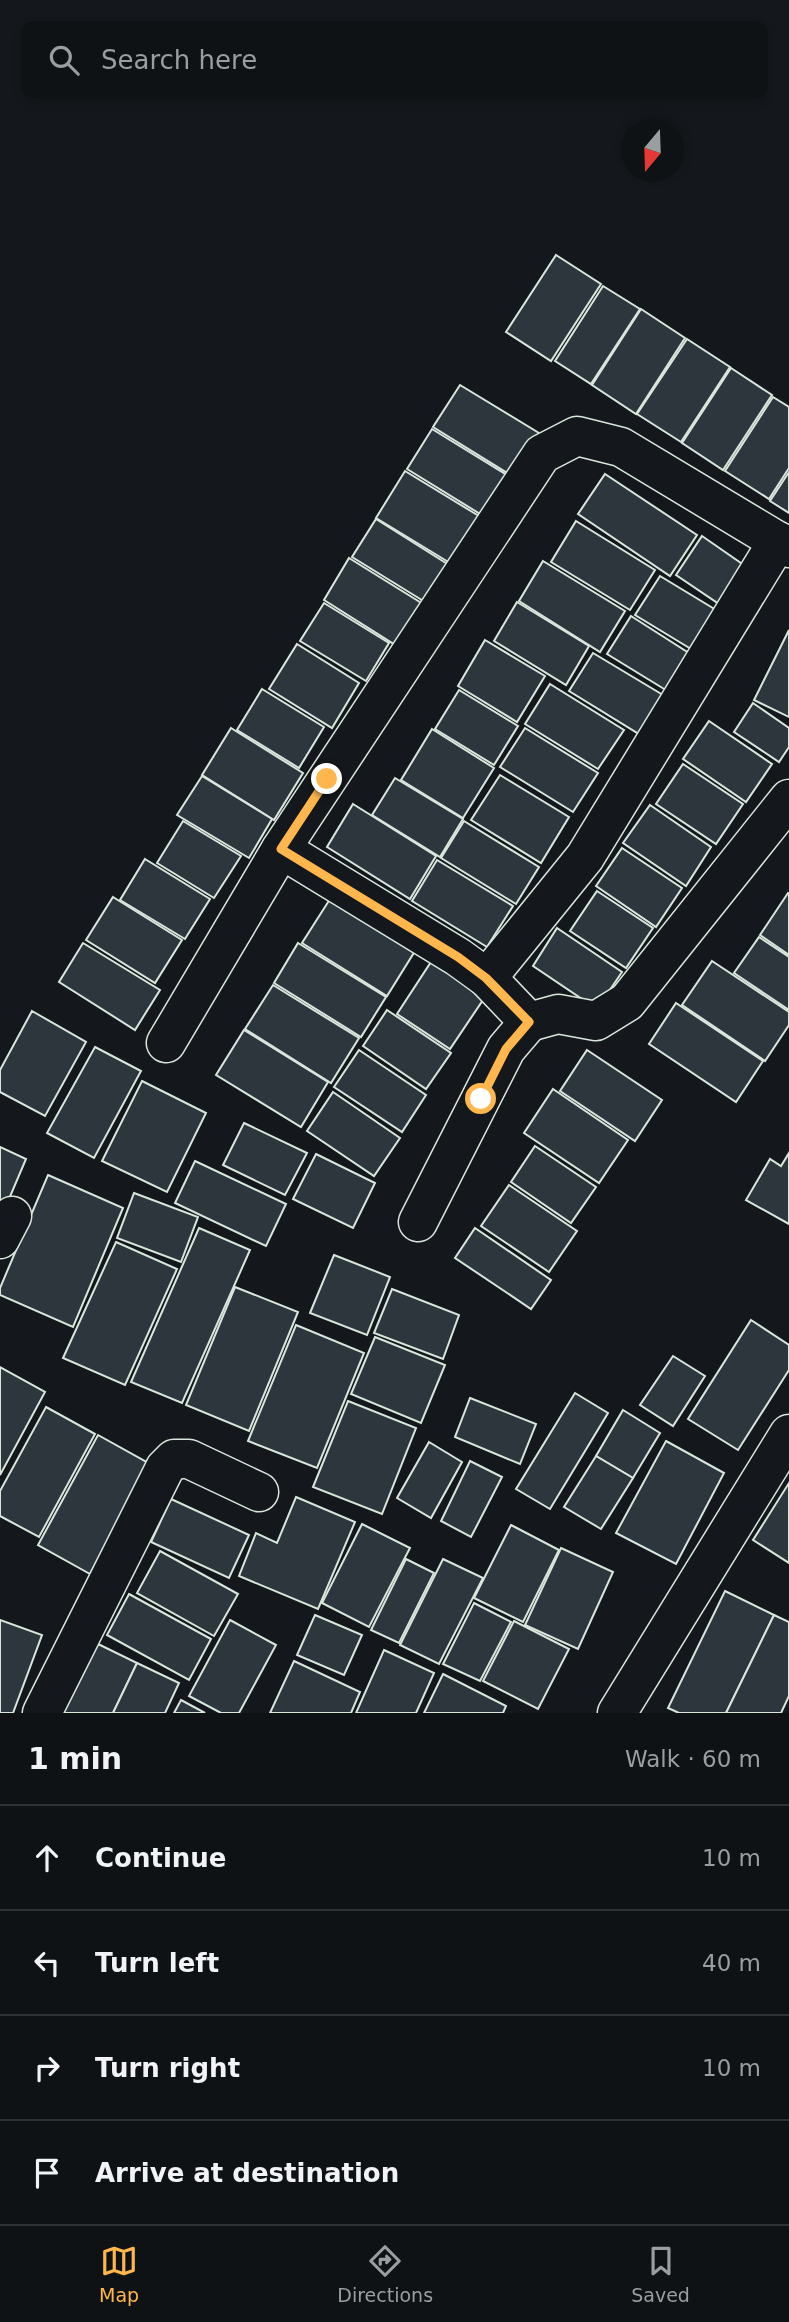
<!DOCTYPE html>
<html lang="en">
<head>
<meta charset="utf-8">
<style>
	:root { --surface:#0f1215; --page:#181b1e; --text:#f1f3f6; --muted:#9b9ea0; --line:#2f3234; --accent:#ffb74d }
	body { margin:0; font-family:"DejaVu Sans",sans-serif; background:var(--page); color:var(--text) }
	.compass { position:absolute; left:621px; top:119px; width:63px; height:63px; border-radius:50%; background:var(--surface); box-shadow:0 4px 10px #0003; rotate:199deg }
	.stop { position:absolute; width:21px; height:21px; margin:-16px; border:5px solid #ffb74d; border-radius:50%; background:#fff }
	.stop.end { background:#ffb74d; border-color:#fff; box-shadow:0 2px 7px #0008 }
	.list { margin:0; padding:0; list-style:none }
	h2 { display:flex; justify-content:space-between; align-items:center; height:91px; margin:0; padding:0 28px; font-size:30px }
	h2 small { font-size:23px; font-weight:400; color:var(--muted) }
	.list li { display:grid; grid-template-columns:46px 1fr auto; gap:21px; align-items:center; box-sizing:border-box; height:105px; padding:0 28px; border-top:2px solid var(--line) }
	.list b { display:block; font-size:26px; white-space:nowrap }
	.list em { font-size:23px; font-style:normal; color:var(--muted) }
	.icon { flex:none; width:38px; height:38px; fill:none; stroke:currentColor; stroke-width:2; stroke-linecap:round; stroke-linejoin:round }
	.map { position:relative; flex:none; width:789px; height:1713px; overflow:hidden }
	.search { position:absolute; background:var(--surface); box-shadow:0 4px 10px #0003; left:21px; right:21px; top:21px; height:77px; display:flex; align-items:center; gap:18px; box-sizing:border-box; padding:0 24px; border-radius:14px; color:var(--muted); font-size:26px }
	.sheet { height:511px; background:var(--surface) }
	nav { display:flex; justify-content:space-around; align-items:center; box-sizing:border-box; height:98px; border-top:2px solid var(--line); background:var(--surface); font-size:19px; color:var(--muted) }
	nav a { display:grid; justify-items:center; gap:4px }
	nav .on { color:var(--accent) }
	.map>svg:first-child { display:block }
	.building { fill:#2c363c; stroke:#d8e6dc; stroke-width:2 }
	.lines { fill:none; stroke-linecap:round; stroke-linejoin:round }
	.minor-casing { stroke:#d8e6dc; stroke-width:41 }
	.minor { stroke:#14181c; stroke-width:38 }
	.route { stroke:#ffb74d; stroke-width:9 }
</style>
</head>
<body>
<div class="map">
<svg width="789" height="1713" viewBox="0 0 789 1713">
	<rect width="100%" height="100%" fill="#14181c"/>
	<g class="building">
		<polygon points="556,255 601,284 551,361 506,332"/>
		<polygon points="603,286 640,309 591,384 555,361"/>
		<polygon points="641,309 685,338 636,414 592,385"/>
		<polygon points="687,339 730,367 681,442 637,414"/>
		<polygon points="731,368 772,395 723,470 682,443"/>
		<polygon points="460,385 539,433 512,476 433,427"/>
		<polygon points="773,397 789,407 789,468 769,499 725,471"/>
		<polygon points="432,429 510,477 485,517 407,469"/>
		<polygon points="405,471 479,516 450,563 376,518"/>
		<polygon points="789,472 789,513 770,501"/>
		<polygon points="605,474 697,535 670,576 578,514"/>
		<polygon points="376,519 449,565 425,602 352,557"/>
		<polygon points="576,521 655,570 630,610 551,562"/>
		<polygon points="702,536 751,570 725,608 676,575"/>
		<polygon points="349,558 423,604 397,646 324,600"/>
		<polygon points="543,561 625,611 600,652 519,601"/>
		<polygon points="660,576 721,613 696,652 635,615"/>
		<polygon points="517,602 589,646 566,685 494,641"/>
		<polygon points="324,603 389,643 366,681 300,641"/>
		<polygon points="631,616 692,655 669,692 607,654"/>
		<polygon points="789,630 789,717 754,700"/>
		<polygon points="485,640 545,676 517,722 458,686"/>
		<polygon points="297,644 359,683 332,728 269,689"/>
		<polygon points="593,653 663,695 639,734 569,691"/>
		<polygon points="550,684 624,730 598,769 525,724"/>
		<polygon points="262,689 324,727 299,768 237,730"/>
		<polygon points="459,690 518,726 494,765 435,729"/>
		<polygon points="753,703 789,728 789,747 779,762 734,732"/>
		<polygon points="709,721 772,764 746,802 683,759"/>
		<polygon points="231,728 303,773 274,820 202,775"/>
		<polygon points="525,728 598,773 573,812 500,767"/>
		<polygon points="432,729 494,768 463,818 401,780"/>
		<polygon points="683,764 743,804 716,844 656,804"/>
		<polygon points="500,775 569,817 541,863 471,820"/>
		<polygon points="202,776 272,819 249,858 177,815"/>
		<polygon points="395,778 463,819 440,857 372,815"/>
		<polygon points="353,804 436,856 410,899 327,847"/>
		<polygon points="650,805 711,847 686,886 623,843"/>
		<polygon points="183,821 241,856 214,898 157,863"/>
		<polygon points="464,821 539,867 516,904 441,858"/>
		<polygon points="622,848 682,888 656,927 596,886"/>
		<polygon points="145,859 210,899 185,939 120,900"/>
		<polygon points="437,860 513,906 487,947 412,901"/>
		<polygon points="597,891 653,928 626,968 570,931"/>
		<polygon points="788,893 789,894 789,955 760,935"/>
		<polygon points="113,897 182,940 155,983 86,940"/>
		<polygon points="330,899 415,951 387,996 302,943"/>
		<polygon points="557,928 622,972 597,1009 533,966"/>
		<polygon points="759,937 789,957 789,1010 734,973"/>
		<polygon points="83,943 160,990 135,1030 59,982"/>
		<polygon points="298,943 386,997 361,1037 274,983"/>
		<polygon points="712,961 789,1012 789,1025 765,1061 682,1005"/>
		<polygon points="431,962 485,997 450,1049 397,1014"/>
		<polygon points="273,985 359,1038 331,1083 245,1029"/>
		<polygon points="676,1003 763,1061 736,1102 649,1044"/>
		<polygon points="387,1010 451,1053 426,1089 363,1046"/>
		<polygon points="32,1011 86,1042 45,1116 0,1092 0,1070"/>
		<polygon points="244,1030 328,1082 301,1127 216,1075"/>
		<polygon points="95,1047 141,1071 94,1158 47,1133"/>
		<polygon points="359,1050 426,1095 402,1132 334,1087"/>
		<polygon points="587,1050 662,1100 635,1141 560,1091"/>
		<polygon points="142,1081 206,1113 167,1192 102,1161"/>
		<polygon points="553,1089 628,1140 599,1183 524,1133"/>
		<polygon points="333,1092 400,1138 374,1176 307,1131"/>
		<polygon points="244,1123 307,1153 285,1195 223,1165"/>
		<polygon points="535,1146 596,1187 571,1223 511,1182"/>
		<polygon points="0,1147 26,1159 0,1220"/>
		<polygon points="789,1153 789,1224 746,1200 770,1159 781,1166"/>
		<polygon points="316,1154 375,1183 353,1228 293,1199"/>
		<polygon points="195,1161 286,1204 266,1246 175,1203"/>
		<polygon points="48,1175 123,1208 73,1327 0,1295 0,1288"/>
		<polygon points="509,1185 577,1231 549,1272 481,1226"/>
		<polygon points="134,1193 198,1217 181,1262 117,1238"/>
		<polygon points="199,1228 250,1250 182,1403 131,1382"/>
		<polygon points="475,1228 551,1280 531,1309 455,1258"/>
		<polygon points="116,1242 177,1269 125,1385 63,1358"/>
		<polygon points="334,1255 390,1277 367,1335 310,1313"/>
		<polygon points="235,1287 298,1312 249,1431 186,1405"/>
		<polygon points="392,1289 459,1315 443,1359 374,1333"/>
		<polygon points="751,1320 789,1345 789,1370 738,1450 688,1419"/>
		<polygon points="296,1325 364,1353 317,1468 248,1441"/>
		<polygon points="375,1337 445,1365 421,1423 351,1394"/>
		<polygon points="673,1356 705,1376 673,1426 640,1405"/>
		<polygon points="0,1367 45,1392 0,1475"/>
		<polygon points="575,1393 608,1413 550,1509 516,1489"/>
		<polygon points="470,1398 536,1424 520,1464 455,1437"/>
		<polygon points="348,1401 416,1428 382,1514 313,1487"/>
		<polygon points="46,1407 95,1434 39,1537 0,1516 0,1491"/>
		<polygon points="623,1410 660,1433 633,1478 596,1456"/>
		<polygon points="98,1435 150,1464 90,1574 38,1545"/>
		<polygon points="666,1441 724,1473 676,1564 616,1533"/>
		<polygon points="429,1442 462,1462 431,1518 397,1498"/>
		<polygon points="596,1456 633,1478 601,1529 564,1507"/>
		<polygon points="470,1461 502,1477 471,1537 441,1521"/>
		<polygon points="789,1483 789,1563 753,1540"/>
		<polygon points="296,1497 355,1522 318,1609 239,1576 256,1533 277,1543"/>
		<polygon points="171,1499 249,1535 229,1578 151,1542"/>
		<polygon points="362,1524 410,1548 369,1627 322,1603"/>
		<polygon points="511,1525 559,1550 523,1622 474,1598"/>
		<polygon points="561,1548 613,1572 578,1649 525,1625"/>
		<polygon points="160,1551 238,1594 214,1636 137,1593"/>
		<polygon points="406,1559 434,1573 399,1643 371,1630"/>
		<polygon points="443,1559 483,1578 439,1664 400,1645"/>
		<polygon points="725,1591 774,1615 726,1713 679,1713 668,1708"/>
		<polygon points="129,1594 211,1639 189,1680 107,1635"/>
		<polygon points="474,1603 511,1622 480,1681 443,1664"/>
		<polygon points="315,1615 362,1635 344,1675 297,1655"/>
		<polygon points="774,1615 789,1622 789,1696 781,1713 726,1713"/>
		<polygon points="0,1620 42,1635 13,1713 0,1713"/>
		<polygon points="230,1620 276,1645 239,1713 221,1713 189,1696"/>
		<polygon points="514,1621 569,1649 538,1709 483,1681"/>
		<polygon points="96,1643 137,1663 113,1713 62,1713"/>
		<polygon points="384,1650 434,1673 416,1713 356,1713"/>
		<polygon points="294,1661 360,1692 351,1713 270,1713"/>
		<polygon points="137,1663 179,1683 165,1713 113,1713"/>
		<polygon points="443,1674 506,1706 503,1713 424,1713"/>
		<polygon points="181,1700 205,1713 174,1713"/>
	</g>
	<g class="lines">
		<defs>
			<g id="minor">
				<polyline points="281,849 458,957 487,978 585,857 778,541"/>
				<polyline points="529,1022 558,1014 596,1021 627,1002 789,799"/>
				<polyline points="166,1043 281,849 542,454 577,436 621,447 789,548"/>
				<polyline points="418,1222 506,1049 529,1022 487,978"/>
				<polyline points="0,1239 12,1216"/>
				<polyline points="42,1713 165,1468 174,1459 189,1459 259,1492"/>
				<polyline points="617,1713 789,1434"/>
			</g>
		</defs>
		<use href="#minor" class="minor-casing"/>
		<use href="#minor" class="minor"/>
	</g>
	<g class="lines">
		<polyline class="route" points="327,779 281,849 458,957 486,978 529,1022 506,1049 481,1099"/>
	</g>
</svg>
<svg class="compass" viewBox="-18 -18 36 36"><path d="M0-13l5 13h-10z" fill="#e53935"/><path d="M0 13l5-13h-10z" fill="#9b9ea0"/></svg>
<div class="stop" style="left:481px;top:1099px"></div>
<div class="stop end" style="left:327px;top:779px"></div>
<div class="search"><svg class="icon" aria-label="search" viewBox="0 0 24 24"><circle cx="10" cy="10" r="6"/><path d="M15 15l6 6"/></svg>Search here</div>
</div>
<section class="sheet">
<h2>1 min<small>Walk · 60 m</small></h2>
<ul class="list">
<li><svg class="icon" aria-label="ahead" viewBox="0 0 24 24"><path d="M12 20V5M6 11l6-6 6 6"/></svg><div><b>Continue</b></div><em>10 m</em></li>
<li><svg class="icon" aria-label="left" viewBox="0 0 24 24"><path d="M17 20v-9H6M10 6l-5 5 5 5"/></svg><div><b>Turn left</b></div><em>40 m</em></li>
<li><svg class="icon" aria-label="right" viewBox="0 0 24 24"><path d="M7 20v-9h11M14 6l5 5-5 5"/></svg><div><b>Turn right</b></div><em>10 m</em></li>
<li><svg class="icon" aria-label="arrive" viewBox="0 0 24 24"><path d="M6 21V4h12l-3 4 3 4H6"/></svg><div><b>Arrive at destination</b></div></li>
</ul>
</section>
<nav>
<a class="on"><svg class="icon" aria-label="map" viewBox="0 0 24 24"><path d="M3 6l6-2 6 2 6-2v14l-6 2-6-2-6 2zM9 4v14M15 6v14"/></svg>Map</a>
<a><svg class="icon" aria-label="directions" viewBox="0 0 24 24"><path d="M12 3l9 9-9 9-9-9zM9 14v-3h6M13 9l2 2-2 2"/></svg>Directions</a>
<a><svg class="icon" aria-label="saved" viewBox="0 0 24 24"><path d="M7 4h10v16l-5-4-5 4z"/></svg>Saved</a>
</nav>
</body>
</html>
